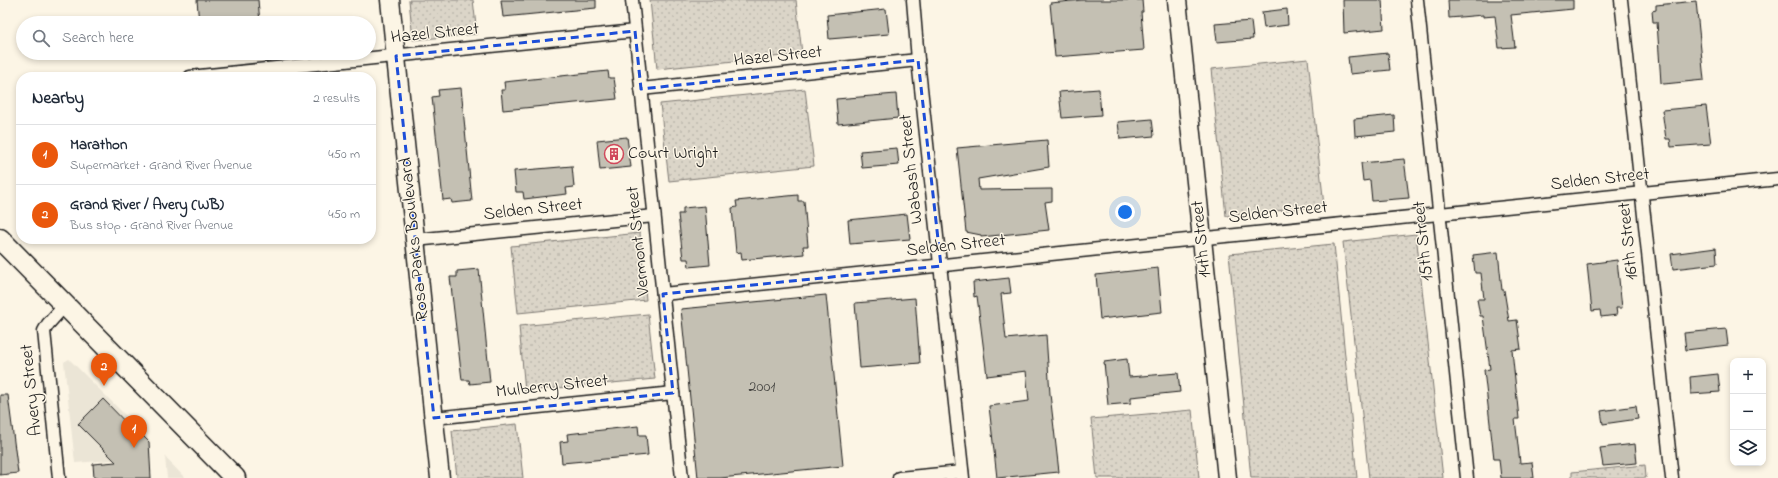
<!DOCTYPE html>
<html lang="en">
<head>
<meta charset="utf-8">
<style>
	:root { --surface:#fff; --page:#f2f2f3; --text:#1f2937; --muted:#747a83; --line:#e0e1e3; --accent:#ea580c }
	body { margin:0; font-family:"Indie Flower",sans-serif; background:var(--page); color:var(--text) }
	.controls { position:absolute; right:12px; bottom:12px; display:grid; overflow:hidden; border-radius:8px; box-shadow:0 2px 6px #0003 }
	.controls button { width:36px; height:36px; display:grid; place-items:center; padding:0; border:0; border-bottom:1px solid var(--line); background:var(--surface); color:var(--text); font:20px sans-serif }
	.you { position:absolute; left:1125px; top:212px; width:14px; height:14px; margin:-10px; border:3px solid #fff; border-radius:50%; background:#1a73e8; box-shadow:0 0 0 6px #1a73e833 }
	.badge { display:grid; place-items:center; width:26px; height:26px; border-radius:50%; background:var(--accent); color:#fff; font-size:13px; font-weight:700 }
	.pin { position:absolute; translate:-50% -33px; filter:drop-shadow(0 1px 2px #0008) }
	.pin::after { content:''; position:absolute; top:21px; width:14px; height:12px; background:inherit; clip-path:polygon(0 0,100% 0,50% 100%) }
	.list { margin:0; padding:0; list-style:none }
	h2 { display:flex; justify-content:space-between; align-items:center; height:52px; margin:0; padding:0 16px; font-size:17px }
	h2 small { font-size:13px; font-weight:400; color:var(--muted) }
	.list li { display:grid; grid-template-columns:26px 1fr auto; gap:12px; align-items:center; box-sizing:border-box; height:60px; padding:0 16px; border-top:1px solid var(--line) }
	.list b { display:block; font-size:15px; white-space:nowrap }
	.list p { margin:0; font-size:13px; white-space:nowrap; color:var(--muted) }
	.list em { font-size:13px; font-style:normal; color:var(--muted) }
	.icon { flex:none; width:22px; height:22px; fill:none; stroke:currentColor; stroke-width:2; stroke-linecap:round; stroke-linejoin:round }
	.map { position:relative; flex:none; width:1778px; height:478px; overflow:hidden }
	.search { position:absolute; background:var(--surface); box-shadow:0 2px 6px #0003; left:16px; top:16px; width:360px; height:44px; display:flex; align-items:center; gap:10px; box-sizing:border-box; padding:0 14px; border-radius:22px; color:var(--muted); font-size:15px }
	.panel { position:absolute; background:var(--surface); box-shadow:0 2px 6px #0003; left:16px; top:72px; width:360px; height:172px; border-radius:16px }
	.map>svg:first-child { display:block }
	.built { fill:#ebe5d6 }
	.grass { fill:url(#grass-dots); stroke:#7c7872 }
	.building { fill:#c4c0b3; stroke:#1c1c1c }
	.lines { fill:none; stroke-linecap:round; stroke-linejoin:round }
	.street-casing { stroke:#1c1c1c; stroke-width:15 }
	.secondary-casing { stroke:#1c1c1c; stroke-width:21 }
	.primary-casing { stroke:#1c1c1c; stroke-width:23 }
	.street { stroke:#fcf5e5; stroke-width:12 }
	.secondary { stroke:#fcf5e5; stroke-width:18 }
	.primary { stroke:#fcf5e5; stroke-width:20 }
	.marked { fill:none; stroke:#1d4ed8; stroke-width:3; stroke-dasharray:8 5; stroke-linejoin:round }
	.labels { text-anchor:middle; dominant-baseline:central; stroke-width:3; stroke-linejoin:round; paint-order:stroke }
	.number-label { font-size:16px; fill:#464542 }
	.street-label { font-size:18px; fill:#1c1c1c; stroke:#fcf5e5 }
	.poi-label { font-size:18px; fill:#1c1c1c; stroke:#fcf5e5; text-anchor:start }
</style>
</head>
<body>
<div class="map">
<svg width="1778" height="478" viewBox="0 0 1778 478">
	<defs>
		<pattern id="grass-dots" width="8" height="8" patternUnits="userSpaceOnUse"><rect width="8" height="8" fill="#dbd5c8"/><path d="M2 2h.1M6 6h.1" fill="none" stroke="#bbb6ab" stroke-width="1.8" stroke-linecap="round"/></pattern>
	</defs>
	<rect width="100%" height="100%" fill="#fcf5e5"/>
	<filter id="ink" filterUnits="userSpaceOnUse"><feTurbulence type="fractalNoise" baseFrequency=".025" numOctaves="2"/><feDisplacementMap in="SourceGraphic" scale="8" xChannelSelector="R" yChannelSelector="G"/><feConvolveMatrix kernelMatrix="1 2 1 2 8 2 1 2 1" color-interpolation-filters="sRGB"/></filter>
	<g filter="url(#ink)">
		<g class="built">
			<polygon points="69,359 150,440 151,457 75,463 64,362"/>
			<polygon points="165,457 185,478 167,478"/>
		</g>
		<g class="grass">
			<polygon points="409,0 473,0 477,34 413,40"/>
			<polygon points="650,0 796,0 802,54 657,69"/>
			<polygon points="1308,59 1324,206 1226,216 1211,69"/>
			<polygon points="805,89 814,166 669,181 660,104"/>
			<polygon points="640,233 646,300 518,313 511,246"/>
			<polygon points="1416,234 1443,478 1369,478 1343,242"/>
			<polygon points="1334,244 1357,478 1251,478 1229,254"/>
			<polygon points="648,314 655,379 525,391 519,326"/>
			<polygon points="1192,410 1199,478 1097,478 1091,419"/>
			<polygon points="517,424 523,478 457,478 452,431"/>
			<polygon points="1645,465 1646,478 1572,478 1572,472"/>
		</g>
		<g class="building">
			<polygon points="197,0 258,0 260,23 199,23"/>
			<polygon points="501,0 596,0 596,8 503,17"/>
			<polygon points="1083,0 1142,0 1143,12 1141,12 1144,50 1055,57 1050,3"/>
			<polygon points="1343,0 1382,0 1384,29 1344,33"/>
			<polygon points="1448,0 1573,0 1573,9 1511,15 1515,47 1499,48 1495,16 1483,17 1483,15 1449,18"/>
			<polygon points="1696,1 1704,80 1664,84 1661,83 1657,22 1653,22 1652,11 1656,10 1656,5"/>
			<polygon points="886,9 889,34 829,39 827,15"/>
			<polygon points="1287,9 1288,25 1264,28 1262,12"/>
			<polygon points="1251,21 1253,39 1217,42 1215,24"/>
			<polygon points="1388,53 1390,70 1350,74 1348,57"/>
			<polygon points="608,71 609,78 614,78 617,99 503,110 501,90 505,90 504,82"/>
			<polygon points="461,88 472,201 452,203 451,199 443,200 432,97 439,96 438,90"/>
			<polygon points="1099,89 1101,115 1062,118 1059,92"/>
			<polygon points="896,94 898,118 838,124 836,99"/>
			<polygon points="1706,106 1711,144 1671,147 1670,139 1666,139 1662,110"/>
			<polygon points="1394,115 1395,132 1355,136 1354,119"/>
			<polygon points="1152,119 1154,136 1120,139 1118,122"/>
			<polygon points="627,137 631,167 600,170 597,140"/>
			<polygon points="1047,140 1049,167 978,179 979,190 1052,189 1052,201 1045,202 1049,230 981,237 981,235 966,232 957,148"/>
			<polygon points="897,148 899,165 862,168 860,151"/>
			<polygon points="1404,159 1409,198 1372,201 1370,180 1363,181 1361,163"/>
			<polygon points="572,166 574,187 566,188 567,194 524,199 523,192 516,192 514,171"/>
			<polygon points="798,195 798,201 804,201 808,246 803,246 804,254 742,260 741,252 736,253 732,208 737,207 736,201"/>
			<polygon points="705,206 710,265 689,267 688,259 683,259 678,214 683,214 683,208"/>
			<polygon points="907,214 910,239 850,244 848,220"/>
			<polygon points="1716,248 1717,264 1673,269 1671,254"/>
			<polygon points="1498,252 1502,290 1504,290 1509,321 1517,320 1521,349 1512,350 1519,419 1515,419 1520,463 1532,462 1534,478 1501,478 1499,459 1494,459 1484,370 1490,369 1483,316 1480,316 1477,299 1484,299 1481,273 1475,273 1473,255"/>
			<polygon points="1617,260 1622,308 1616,308 1617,315 1601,317 1600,310 1592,311 1587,264"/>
			<polygon points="1158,268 1162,312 1100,319 1096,275"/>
			<polygon points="479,269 490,382 470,384 469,380 462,380 450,277 457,277 457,271"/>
			<polygon points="1009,278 1011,293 1001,294 1006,339 1046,335 1050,394 1059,472 997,478 989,406 1029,401 1026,371 987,376 977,296 974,297 973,282"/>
			<polygon points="826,295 843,466 720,478 698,478 681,309"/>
			<polygon points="915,298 920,363 860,368 855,303"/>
			<polygon points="1726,329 1728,345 1686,350 1684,333"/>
			<polygon points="1127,359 1129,377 1178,373 1180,392 1131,397 1131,403 1108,405 1104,362"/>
			<polygon points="1718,374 1720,392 1691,394 1690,377"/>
			<polygon points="0,395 8,395 18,473 0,475"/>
			<polygon points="103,399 137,434 139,432 149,442 151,478 94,478 93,464 116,462 78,424"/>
			<polygon points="1636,406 1638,419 1603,424 1601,411"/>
			<polygon points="638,426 639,435 646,435 648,455 562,463 560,442 568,441 567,434"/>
			<polygon points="1635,444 1637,463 1603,466 1600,448"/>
		</g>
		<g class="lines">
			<defs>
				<g id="street">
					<polyline points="632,0 682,478"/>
					<polyline points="913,0 918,60 963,478"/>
					<polyline points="1417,0 1467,478"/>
					<polyline points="1621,0 1672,478"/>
					<polyline points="190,77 635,31"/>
					<polyline points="641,89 918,60"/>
					<polyline points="415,240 654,216"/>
					<polyline points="663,294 1778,179"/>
					<polyline points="434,418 673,393"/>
					<polyline points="59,478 44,331 48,324 65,305"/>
					<polyline points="899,478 962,472"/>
				</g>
				<g id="secondary">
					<polyline points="390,0 440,478"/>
					<polyline points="1177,0 1227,478"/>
				</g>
				<polyline id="primary" points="0,239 235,478"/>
			</defs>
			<use href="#street" class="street-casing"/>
			<use href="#secondary" class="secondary-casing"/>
			<use href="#primary" class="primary-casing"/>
			<use href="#street" class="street"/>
			<use href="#secondary" class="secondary"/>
			<use href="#primary" class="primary"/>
		</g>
	</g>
	<path class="marked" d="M635 31 641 89 918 60 941 266 663 294 673 393 434 418 396 56Z"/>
	<defs>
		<symbol id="building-ring" viewBox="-11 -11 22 22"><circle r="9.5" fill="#fcf5e5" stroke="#d1495b" stroke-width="1.5"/><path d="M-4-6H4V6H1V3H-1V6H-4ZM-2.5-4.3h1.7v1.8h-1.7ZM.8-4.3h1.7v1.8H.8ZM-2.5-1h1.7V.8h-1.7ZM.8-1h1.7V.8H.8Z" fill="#d1495b"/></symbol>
	</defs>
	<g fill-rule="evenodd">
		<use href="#building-ring" x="603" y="143" width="22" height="22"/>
	</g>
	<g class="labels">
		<g class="number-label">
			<text x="762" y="387">2001</text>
		</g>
		<g class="street-label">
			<text transform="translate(435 34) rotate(-6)">Hazel Street</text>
			<text transform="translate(778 57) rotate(-6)">Hazel Street</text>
			<text transform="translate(912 169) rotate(-96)">Wabash Street</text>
			<text transform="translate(1600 180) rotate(-6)">Selden Street</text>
			<text transform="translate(533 210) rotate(-6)">Selden Street</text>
			<text transform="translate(1278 213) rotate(-6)">Selden Street</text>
			<text transform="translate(415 239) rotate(-96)">Rosa Parks Boulevard</text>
			<text transform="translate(1202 239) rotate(-96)">14th Street</text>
			<text transform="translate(639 241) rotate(-96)">Vermont Street</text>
			<text transform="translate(1424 241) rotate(-96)">15th Street</text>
			<text transform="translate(1629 241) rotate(-96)">16th Street</text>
			<text transform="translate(956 246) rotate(-6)">Selden Street</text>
			<text transform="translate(552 387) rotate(-6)">Mulberry Street</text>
			<text transform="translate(32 390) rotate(-96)">Avery Street</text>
		</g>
		<g class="poi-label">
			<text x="628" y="154">Court Wright</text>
		</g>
	</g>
</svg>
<div class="controls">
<button>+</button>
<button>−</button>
<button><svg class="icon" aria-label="layers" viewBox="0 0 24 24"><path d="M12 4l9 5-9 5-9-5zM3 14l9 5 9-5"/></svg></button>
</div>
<div class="you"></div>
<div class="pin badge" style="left:134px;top:448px">1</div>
<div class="pin badge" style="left:104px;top:386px">2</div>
<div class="search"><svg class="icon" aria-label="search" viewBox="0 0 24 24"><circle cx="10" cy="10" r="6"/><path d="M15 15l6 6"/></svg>Search here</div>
<section class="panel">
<h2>Nearby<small>2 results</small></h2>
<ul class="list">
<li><span class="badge">1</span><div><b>Marathon</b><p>Supermarket · Grand River Avenue</p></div><em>450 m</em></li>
<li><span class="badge">2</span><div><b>Grand River / Avery (WB)</b><p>Bus stop · Grand River Avenue</p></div><em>450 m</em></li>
</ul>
</section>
</div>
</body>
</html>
